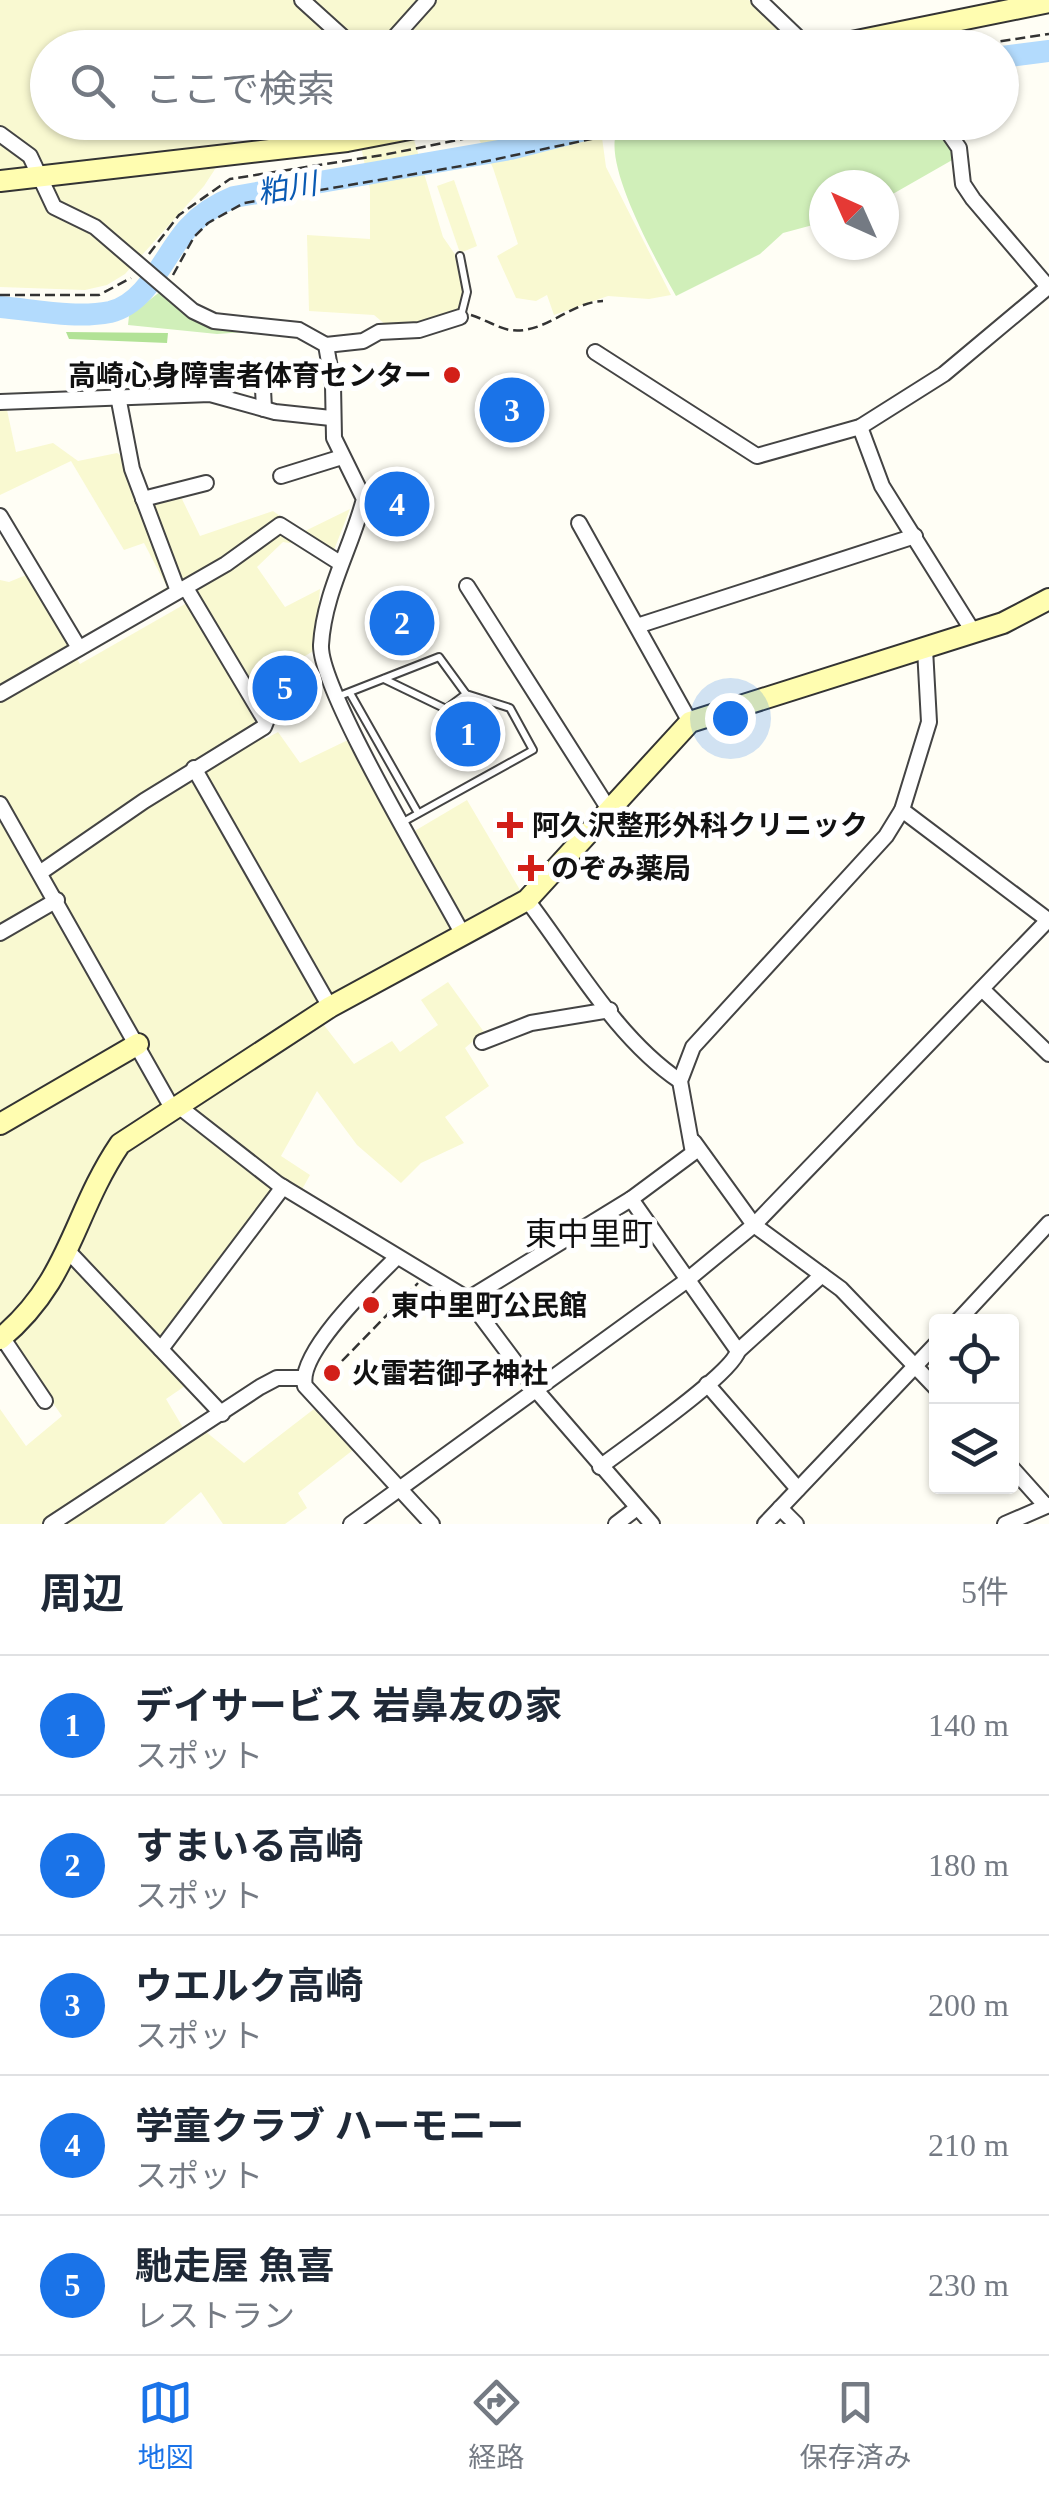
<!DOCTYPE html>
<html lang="ja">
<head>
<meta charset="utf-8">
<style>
	:root { --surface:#fff; --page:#f6f6f7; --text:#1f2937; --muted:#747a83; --line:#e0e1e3; --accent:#1a73e8 }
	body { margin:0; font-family:"Times New Roman","Noto Sans JP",serif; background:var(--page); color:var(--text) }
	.controls { position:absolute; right:30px; bottom:30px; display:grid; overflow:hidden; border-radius:10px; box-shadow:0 2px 8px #0004 }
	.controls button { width:90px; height:90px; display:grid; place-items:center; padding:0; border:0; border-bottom:2px solid var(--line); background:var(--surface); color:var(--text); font:50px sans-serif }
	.compass { position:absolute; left:809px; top:170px; width:90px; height:90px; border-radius:50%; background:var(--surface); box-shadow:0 2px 8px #0004; rotate:315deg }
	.you { position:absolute; left:730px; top:718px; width:35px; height:35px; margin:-25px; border:8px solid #fff; border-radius:50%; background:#1a73e8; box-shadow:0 0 0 15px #1a73e833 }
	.badge { display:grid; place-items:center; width:65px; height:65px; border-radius:50%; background:var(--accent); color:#fff; font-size:32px; font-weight:700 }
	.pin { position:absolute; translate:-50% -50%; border:5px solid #fff; box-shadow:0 2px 10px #0006 }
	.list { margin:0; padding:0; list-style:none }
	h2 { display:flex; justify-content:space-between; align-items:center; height:130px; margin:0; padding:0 40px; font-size:42px }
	h2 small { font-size:32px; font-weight:400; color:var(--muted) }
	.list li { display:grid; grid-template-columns:65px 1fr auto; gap:30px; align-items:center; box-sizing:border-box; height:140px; padding:0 40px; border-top:2px solid var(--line) }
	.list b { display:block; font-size:38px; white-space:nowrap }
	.list p { margin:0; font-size:32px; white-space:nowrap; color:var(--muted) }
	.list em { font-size:32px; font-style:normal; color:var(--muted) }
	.icon { flex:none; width:55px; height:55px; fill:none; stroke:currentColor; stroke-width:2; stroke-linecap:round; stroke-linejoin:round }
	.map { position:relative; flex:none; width:1049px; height:1524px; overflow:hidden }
	.search { position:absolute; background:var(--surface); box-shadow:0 2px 8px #0004; left:30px; right:30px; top:30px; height:110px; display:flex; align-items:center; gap:25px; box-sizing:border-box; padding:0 35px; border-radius:55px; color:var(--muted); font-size:38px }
	.sheet { height:830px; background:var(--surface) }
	nav { display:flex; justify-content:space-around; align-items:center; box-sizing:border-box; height:140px; border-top:2px solid var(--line); background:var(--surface); font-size:28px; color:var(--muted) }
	nav a { display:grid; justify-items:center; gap:5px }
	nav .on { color:var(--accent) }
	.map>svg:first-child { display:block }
	.farmland { fill:#f9f9d1 }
	.green { fill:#d0efb9 }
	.forest { fill:#b2e296 }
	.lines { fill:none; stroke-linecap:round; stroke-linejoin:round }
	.river { stroke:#b3dbfd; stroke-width:22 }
	.lane-casing { stroke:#444; stroke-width:10 }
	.street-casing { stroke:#444; stroke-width:18 }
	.secondary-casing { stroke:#333; stroke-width:24 }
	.path { stroke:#333; stroke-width:2.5; stroke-dasharray:10 5; stroke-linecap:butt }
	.lane { stroke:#fff; stroke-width:6 }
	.street { stroke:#fff; stroke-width:14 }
	.secondary { stroke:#fffdb0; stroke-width:20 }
	.poi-dot { fill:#d21f18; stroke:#fff; stroke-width:4 }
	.labels { text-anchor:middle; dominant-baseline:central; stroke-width:10; stroke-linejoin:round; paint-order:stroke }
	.poi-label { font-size:28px; font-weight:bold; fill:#111; stroke:#fff; text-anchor:start }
	.water-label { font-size:30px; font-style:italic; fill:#0a5ab3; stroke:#fff }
	.quarter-label { font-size:32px; fill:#111; stroke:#fff }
</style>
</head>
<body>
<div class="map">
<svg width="1049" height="1524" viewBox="0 0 1049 1524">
	<rect width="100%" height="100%" fill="#fffef5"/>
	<g class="farmland">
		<polygon points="0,0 749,0 788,34 727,48 48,48 48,122 409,123 443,237 461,263 465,305 458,313 422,323 386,325 374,315 309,311 307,235 370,239 370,189 356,123 234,140 204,186 125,274 107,285 85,290 0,287"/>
		<polygon points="471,123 600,123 606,167 671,295 649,299 608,296 554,315 547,295 536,301 516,298 497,256 518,244 493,168"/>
		<polygon points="454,180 477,246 460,253 437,186"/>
		<polygon points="7,410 16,452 53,443 78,461 117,453 122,456 151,545 172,587 83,640 167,587 144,543 124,550 71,461 0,495 0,411"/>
		<polygon points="181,497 200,536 273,511 303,532 350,509 334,550 283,542 257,567 285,607 320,589 315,650 240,695 265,739 278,732 300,763 348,740 401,839 467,800 520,890 310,1007 354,1064 392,1041 400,1052 438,1025 421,1000 448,982 484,1032 465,1048 489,1086 445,1117 464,1143 421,1163 401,1183 357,1145 317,1091 281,1156 310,1175 300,1193 279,1180 151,1351 185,1386 166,1399 185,1431 196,1437 205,1431 244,1463 314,1409 353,1450 298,1493 307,1508 285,1524 223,1524 201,1492 164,1524 0,1524 0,1409 26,1446 62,1416 0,1328 0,580 9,582 26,575 80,664 185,604 182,583 150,505"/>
	</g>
	<g class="green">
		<path d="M704 123H932L948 138 954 159 884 199V185H824V222L783 233 760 254 676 296C656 260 609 176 615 138Z"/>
		<polygon points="161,291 196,319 245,332 217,334 128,325 129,316"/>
	</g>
	<polygon class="forest" points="66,332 168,333 167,343 69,339"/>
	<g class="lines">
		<g class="river">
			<polyline points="1002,57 1049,51"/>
			<path d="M0 307C35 310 75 319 110 312 149 303 165 252 189 227 202 213 217 204 234 197L510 149 615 122"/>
		</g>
		<defs>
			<g id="lane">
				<polyline points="460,256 467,292 461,316"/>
				<polyline points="384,679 446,709 466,694"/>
				<polyline points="350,693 418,813"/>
				<polyline points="337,697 439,657 466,694 510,708 533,750 403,822"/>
			</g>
			<g id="street">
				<polyline points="302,0 355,48"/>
				<polyline points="759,0 809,48"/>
				<polyline points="923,28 926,48"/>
				<polyline points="385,48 428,0"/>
				<polyline points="941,122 959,148 963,184 973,199 1049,288"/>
				<path d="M0 134 30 156 54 207 95 227 193 311 214 321 299 330 326 345 333 385 334 438 364 499C351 549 324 593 321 645 319 689 435 882 462 933"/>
				<polyline points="326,345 363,341 379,332 419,330 460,317"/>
				<polyline points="595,352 757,456 860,427 944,374 1048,287"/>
				<polyline points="262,369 264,409"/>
				<polyline points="118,396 132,469 178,591"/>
				<polyline points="0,402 210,394 275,412 331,418"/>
				<polyline points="860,427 882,486 974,633"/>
				<polyline points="281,476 342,457"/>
				<polyline points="143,499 206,483"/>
				<polyline points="0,516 79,648"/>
				<polyline points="579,523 690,722"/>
				<polyline points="467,586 610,811"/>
				<polyline points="637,626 915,536"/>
				<polyline points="0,694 226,564 280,525 340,563"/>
				<polyline points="194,768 330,1007"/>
				<polyline points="0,804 172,1108"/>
				<polyline points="902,810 1048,920"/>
				<polyline points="41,872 144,801 264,727 266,722 186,588"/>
				<path d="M527 900C573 960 616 1038 680 1081"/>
				<polyline points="0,933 57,900"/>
				<polyline points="982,989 1049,1054"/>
				<polyline points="482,1042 531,1023 610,1010"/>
				<polyline points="177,1105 278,1184 468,1299 536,1390 652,1524"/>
				<polyline points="694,1142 754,1225 841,1289 936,1388"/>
				<polyline points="68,1251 222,1414"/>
				<path d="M397 1257C374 1280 297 1353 305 1386L432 1524"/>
				<polyline points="468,1299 631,1199 693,1153 680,1081 693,1047 886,836 902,810 929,722 925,649"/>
				<polyline points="957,1322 1049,1223"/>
				<polyline points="2,1337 45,1401"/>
				<polyline points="161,1349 283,1187"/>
				<polyline points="738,1351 822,1275"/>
				<polyline points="707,1384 798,1489"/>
				<path d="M600 1467C626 1447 731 1375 738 1351L631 1199"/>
				<polyline points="1012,1468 1046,1506"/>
				<polyline points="780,1508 796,1524"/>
				<polyline points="51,1524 260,1387 277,1378 303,1378"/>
				<polyline points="351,1524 686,1281 754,1225 1049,919"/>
				<polyline points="616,1524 637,1508"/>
				<polyline points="765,1524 936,1344"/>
				<polyline points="1005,1524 1049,1505"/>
			</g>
			<g id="secondary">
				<polyline points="822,48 1049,2"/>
				<polyline points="0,181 347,141 446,122"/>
				<polyline points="0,1124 138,1044"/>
				<path d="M0 1339C71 1280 72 1215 120 1144L330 1007 527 900 690 722 1003 623 1049 599"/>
			</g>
		</defs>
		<use href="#lane" class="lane-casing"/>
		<use href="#street" class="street-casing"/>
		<use href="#secondary" class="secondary-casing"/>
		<g class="path">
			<polyline points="956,48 1049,34"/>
			<polyline points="149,254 179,215 230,179 383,155 548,122"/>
			<polyline points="173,275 194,237 208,223 244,203 473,164 672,122"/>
			<polyline points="0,295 99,295 131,278"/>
			<path d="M471 315C484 319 498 328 510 330 544 335 570 302 603 301"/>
			<polyline points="342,1361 418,1283"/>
		</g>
		<use href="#lane" class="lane"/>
		<use href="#street" class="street"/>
		<use href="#secondary" class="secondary"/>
	</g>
	<g class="poi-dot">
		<circle cx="452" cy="375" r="10"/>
		<path d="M505 810h10v10h10v10h-10v10h-10v-10h-10v-10h10z"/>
		<path d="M526 853h10v10h10v10h-10v10h-10v-10h-10v-10h10z"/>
		<circle cx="371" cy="1305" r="10"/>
		<circle cx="332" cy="1373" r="10"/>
	</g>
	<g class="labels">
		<g class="poi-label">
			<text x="432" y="375" text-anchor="end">高崎心身障害者体育センター</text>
			<text x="532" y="825">阿久沢整形外科クリニック</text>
			<text x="551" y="868">のぞみ薬局</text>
			<text x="391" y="1305">東中里町公民館</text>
			<text x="352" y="1373">火雷若御子神社</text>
		</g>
		<g class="water-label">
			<text transform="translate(287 188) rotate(-10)">粕川</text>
		</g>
		<g class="quarter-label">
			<text x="589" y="1234">東中里町</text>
		</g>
	</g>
</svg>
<div class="controls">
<button><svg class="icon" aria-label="locate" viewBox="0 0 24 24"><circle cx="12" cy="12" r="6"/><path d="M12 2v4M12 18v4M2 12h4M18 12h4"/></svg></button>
<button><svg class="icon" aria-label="layers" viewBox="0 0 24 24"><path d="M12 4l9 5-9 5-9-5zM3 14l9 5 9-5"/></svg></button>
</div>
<svg class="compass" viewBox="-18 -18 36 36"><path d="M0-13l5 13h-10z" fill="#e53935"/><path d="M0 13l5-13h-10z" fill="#747a83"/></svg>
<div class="you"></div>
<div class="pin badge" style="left:468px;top:734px">1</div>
<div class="pin badge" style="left:402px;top:623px">2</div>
<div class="pin badge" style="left:512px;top:410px">3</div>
<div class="pin badge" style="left:397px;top:504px">4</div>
<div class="pin badge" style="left:285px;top:688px">5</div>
<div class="search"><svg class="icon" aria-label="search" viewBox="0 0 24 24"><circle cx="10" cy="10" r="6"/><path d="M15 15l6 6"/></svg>ここで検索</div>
</div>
<section class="sheet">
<h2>周辺<small>5件</small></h2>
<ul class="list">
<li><span class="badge">1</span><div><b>デイサービス 岩鼻友の家</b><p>スポット</p></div><em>140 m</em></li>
<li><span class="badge">2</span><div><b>すまいる高崎</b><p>スポット</p></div><em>180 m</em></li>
<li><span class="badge">3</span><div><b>ウエルク高崎</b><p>スポット</p></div><em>200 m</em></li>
<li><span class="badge">4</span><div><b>学童クラブ ハーモニー</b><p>スポット</p></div><em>210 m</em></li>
<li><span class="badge">5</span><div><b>馳走屋 魚喜</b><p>レストラン</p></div><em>230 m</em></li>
</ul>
</section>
<nav>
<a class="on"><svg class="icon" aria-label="map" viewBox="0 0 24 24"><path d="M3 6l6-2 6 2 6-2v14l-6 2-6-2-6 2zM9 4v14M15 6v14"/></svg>地図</a>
<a><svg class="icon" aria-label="directions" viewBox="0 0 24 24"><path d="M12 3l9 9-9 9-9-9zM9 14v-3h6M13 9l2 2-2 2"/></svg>経路</a>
<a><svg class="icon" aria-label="saved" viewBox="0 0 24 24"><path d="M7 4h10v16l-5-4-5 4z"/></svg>保存済み</a>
</nav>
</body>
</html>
